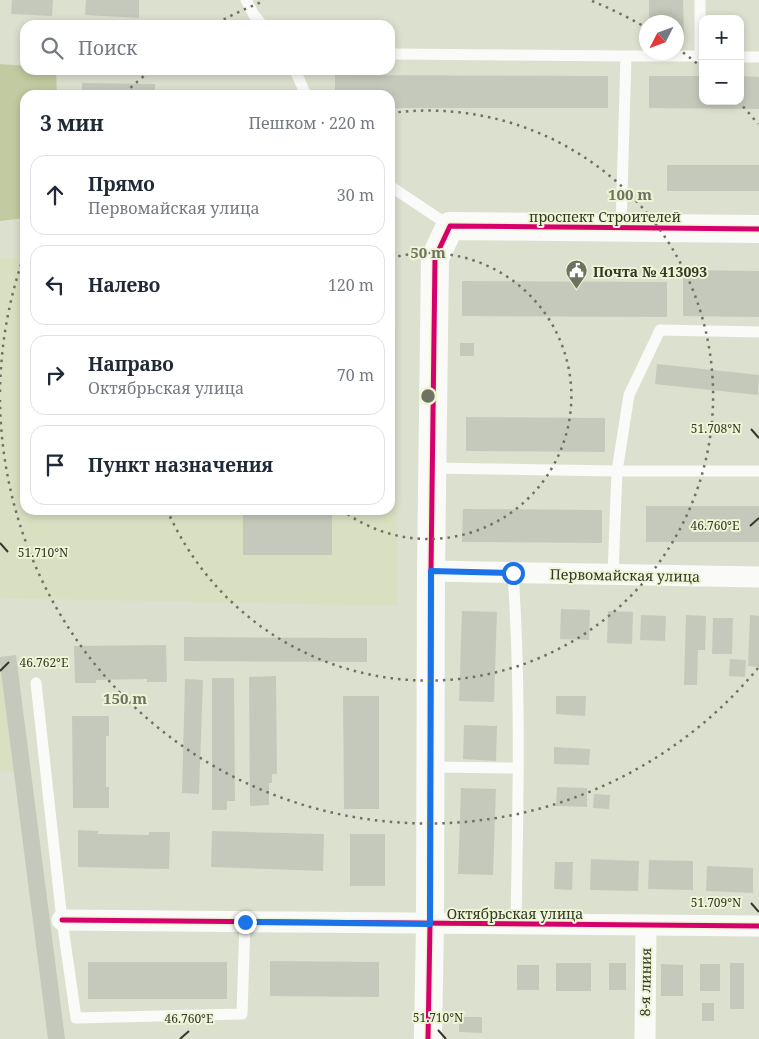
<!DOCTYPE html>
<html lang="ru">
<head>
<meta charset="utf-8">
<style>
	:root { --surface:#fff; --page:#f2f2f3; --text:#1f2937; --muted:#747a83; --line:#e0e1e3 }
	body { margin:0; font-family:"Noto Serif",serif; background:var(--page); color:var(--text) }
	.controls { position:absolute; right:15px; top:15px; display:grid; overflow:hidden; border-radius:10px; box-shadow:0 2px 8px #0003 }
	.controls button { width:45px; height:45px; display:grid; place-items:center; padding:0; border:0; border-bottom:1px solid var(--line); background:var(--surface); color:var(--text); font:25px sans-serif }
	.compass { position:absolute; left:639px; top:15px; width:45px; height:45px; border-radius:50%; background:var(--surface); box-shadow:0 2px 8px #0003; rotate:228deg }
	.stop { position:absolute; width:15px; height:15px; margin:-11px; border:4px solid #1a73e8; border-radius:50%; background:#fff }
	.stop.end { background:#1a73e8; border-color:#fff; box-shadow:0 1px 5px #0008 }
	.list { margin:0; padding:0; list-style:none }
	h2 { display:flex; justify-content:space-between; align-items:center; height:65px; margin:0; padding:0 20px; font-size:21px }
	h2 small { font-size:16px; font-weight:400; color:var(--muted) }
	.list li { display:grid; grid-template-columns:32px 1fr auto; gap:15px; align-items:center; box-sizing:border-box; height:80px; margin:0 10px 10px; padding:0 10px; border:1px solid var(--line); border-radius:15px }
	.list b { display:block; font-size:19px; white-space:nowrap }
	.list p { margin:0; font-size:16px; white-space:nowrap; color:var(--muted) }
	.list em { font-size:16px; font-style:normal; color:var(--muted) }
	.icon { flex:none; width:28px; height:28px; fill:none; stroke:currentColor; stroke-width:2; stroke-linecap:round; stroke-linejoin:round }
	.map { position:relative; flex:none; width:759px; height:1039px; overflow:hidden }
	.search { position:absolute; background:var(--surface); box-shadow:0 2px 8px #0003; left:20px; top:20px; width:375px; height:55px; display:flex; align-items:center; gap:12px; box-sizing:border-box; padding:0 18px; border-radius:15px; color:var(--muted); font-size:19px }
	.panel { position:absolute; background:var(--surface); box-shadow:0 2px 8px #0003; left:20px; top:90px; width:375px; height:425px; border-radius:15px }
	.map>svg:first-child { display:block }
	.built { fill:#d9e0c2 }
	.green { fill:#c1caa0 }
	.building { fill:#c5c9bb }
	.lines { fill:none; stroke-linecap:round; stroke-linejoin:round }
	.service { stroke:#fafaf8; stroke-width:11 }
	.minor { stroke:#fafaf8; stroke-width:21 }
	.tertiary { stroke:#fafaf8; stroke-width:28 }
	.cycleway-casing { stroke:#edf5d4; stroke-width:8 }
	.cycleway { stroke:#d6006c; stroke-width:5 }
	.route { stroke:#1a73e8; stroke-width:6 }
	.ticks { fill:none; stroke:#34372a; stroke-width:2 }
	.ring { fill:none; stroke:#6f7263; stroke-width:2.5; stroke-dasharray:2.5 5 }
	.labels { text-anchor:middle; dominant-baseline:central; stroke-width:4; stroke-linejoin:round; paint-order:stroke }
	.street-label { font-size:14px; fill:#34372a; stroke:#edf5d4 }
	.poi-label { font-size:14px; font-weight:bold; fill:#34372a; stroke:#edf5d4; text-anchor:start }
	.ticks-label { font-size:12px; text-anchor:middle; fill:#34372a; stroke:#edf5d4; stroke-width:4; stroke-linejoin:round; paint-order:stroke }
	.centre { fill:#6f7263; stroke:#edf5d4; stroke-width:2.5 }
	.ring-label { font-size:15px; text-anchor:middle; font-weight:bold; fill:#6f7263; stroke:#edf5d4; stroke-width:4; stroke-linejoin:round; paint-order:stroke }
</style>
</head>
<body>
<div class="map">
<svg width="759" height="1039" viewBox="0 0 759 1039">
	<rect width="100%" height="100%" fill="#dce0ce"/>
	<g class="built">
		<polygon points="0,258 25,259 25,510 390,510 390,268 395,269 397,606 0,598"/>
		<polygon points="0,664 14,771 0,772"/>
	</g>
	<polygon class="green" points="0,64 25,66 25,70 56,70 57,95 25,95 25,218 0,221"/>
	<g class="building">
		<polygon points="12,0 53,0 52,16 11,14"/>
		<polygon points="86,0 139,0 139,18 85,15"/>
		<polygon points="649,0 683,0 684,37 676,37 676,22 649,22"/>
		<polygon points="335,75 608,76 608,108 390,108 390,95 335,95"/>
		<polygon points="649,76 703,76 703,101 740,101 740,76 759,77 759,109 649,108"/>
		<polygon points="82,83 155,84 155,95 82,95"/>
		<rect x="667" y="165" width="92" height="26"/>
		<polygon points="683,270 759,271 759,317 683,316"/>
		<polygon points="462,281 667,282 667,317 462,316"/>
		<rect x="460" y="343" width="14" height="13"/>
		<polygon points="657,364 759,375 758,395 655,384"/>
		<polygon points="466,417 605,418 605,452 466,451"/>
		<rect x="646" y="506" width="113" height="36"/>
		<polygon points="463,509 602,510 602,543 462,542"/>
		<rect x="167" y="510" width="35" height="2"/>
		<rect x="243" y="510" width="89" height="45"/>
		<polygon points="561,609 590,610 589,640 560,639"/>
		<polygon points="462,611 497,612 494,702 459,701"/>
		<polygon points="608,611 633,612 632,644 607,643"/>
		<polygon points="641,615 666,616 665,641 640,640"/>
		<polygon points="686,615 706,616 705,650 698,650 697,685 684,685"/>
		<polygon points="750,615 759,616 759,667 748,666"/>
		<polygon points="713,618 733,618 732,654 712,654"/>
		<polygon points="184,637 367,638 367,662 184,661"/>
		<polygon points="166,645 167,682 147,682 147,679 96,680 96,683 75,683 74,646"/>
		<polygon points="16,655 65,1039 48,1039 0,664 0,657"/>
		<polygon points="730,659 746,660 745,677 729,676"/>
		<polygon points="276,676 277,774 272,774 272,783 269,783 269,805 250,806 249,677"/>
		<polygon points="212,678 234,678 235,801 227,801 227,810 212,810"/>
		<polygon points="185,679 203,680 199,794 182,793"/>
		<polygon points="343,696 379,696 379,809 344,809"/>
		<polygon points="556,696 586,696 585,716 556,714"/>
		<polygon points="72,716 109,716 109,736 106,736 106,787 109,787 109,808 73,808"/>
		<polygon points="464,725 497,726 496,761 463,759"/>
		<polygon points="554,747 590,749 589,765 554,764"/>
		<polygon points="557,787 587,788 587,807 556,806"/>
		<polygon points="461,788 496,789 493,875 458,874"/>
		<polygon points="594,794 610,795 609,809 593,808"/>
		<polygon points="78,830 98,831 98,834 149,835 149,832 170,832 169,869 78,867"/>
		<polygon points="212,831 324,834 323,871 211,867"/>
		<rect x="350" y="834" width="35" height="52"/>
		<polygon points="591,859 639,861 638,891 590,890"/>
		<polygon points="649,860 693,861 693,890 648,889"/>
		<polygon points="555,862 573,862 572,890 554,889"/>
		<polygon points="707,866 753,868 753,893 706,891"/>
		<polygon points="270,961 379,962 379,997 270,996"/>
		<rect x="88" y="962" width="139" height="37"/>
		<rect x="556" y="963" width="35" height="28"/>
		<rect x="609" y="963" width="17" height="27"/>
		<rect x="730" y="963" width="14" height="46"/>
		<polygon points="661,964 683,965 683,996 661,996"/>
		<rect x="700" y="964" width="20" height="27"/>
		<rect x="517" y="965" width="22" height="25"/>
		<rect x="702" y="1003" width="12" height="18"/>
		<polygon points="459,1017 482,1017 482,1033 459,1032"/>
	</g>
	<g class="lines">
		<g class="service">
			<polyline points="246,0 254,15 262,25"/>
			<polyline points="700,0 700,56"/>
			<polyline points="390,54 626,56"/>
			<polyline points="740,57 759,57"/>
			<polyline points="295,70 306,95"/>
			<polyline points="390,186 450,226"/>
			<polyline points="621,227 626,56 703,56"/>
			<polyline points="432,468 617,471 629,395 660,330 759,332"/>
			<path d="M513 573C521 689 518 807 516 924"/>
			<polyline points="613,574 617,471 759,471"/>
			<polyline points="36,683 62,920 76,1018 242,1014 245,922"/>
			<polyline points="431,767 518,768"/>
		</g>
		<g class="minor">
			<polyline points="431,571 759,577"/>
			<polyline points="62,920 759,926"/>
			<polyline points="645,1039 646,925"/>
		</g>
		<polyline class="tertiary" points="428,1039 430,924 431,571 435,258 450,226 759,229"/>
		<defs>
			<g id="cycleway">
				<polyline points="62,920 759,926"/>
				<polyline points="428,1039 430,924 431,571 435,258 450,226 759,229"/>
			</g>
		</defs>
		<use href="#cycleway" class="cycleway-casing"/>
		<use href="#cycleway" class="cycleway"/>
	</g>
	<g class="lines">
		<polyline class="route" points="245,922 430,924 431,571 513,573"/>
	</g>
	<path class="ticks" d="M751 429 759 438M750 526 759 518M0 543 8 552M0 671 9 662M751 903 759 912M438 1030 446 1039M180 1039 189 1031"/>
	<g class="ring">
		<path d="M391 258A143 143 0 1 1 342 510"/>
		<path d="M391 113A285 285 0 1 1 168 512"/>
		<path d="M758 668A428 428 0 0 1 0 400M0 392A428 428 0 0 1 25 253M125 93A428 428 0 0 1 150 71M217 23A428 428 0 0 1 264 1M592 1A428 428 0 0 1 645 27M677 48A428 428 0 0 1 700 66M738 101A428 428 0 0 1 758 124"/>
	</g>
	<defs>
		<symbol id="civic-pin" viewBox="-11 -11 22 30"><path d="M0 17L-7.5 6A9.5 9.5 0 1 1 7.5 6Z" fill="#6f7263" stroke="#edf5d4"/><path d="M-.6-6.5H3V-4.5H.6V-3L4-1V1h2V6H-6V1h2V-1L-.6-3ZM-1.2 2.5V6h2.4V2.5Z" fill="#fff"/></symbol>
	</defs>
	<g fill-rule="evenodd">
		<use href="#civic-pin" x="564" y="258" width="25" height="34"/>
	</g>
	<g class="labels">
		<g class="street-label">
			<text x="605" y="216">проспект Строителей</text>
			<text transform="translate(625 575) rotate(1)">Первомайская улица</text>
			<text x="515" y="913">Октябрьская улица</text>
			<text transform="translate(645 982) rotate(-89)">8-я линия</text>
		</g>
		<g class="poi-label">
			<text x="593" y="271">Почта № 413093</text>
		</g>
	</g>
	<g class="ticks-label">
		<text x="716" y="433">51.708°N</text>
		<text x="715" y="530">46.760°E</text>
		<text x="43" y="557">51.710°N</text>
		<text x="44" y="667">46.762°E</text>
		<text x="716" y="907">51.709°N</text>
		<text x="438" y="1022">51.710°N</text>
		<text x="189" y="1023">46.760°E</text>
	</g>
	<circle cx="428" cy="396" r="8" class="centre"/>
	<g class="ring-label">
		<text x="630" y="200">100 m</text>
		<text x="428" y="258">50 m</text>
		<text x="125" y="704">150 m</text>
	</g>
</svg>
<div class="controls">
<button>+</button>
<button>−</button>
</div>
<svg class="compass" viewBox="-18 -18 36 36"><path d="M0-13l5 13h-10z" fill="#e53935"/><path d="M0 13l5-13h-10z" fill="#747a83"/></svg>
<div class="stop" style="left:513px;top:573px"></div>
<div class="stop end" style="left:245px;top:922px"></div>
<div class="search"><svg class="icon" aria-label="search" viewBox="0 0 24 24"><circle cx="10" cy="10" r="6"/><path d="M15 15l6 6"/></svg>Поиск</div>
<section class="panel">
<h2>3 мин<small>Пешком · 220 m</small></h2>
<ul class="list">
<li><svg class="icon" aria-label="ahead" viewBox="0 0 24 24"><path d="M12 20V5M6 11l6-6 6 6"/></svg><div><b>Прямо</b><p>Первомайская улица</p></div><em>30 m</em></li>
<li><svg class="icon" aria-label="left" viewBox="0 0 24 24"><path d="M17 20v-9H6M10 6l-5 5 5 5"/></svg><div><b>Налево</b></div><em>120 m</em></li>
<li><svg class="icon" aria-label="right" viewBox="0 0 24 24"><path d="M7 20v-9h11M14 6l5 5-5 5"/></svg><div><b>Направо</b><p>Октябрьская улица</p></div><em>70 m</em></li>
<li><svg class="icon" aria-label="arrive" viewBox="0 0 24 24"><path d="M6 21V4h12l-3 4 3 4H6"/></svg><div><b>Пункт назначения</b></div></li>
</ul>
</section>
</div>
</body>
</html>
